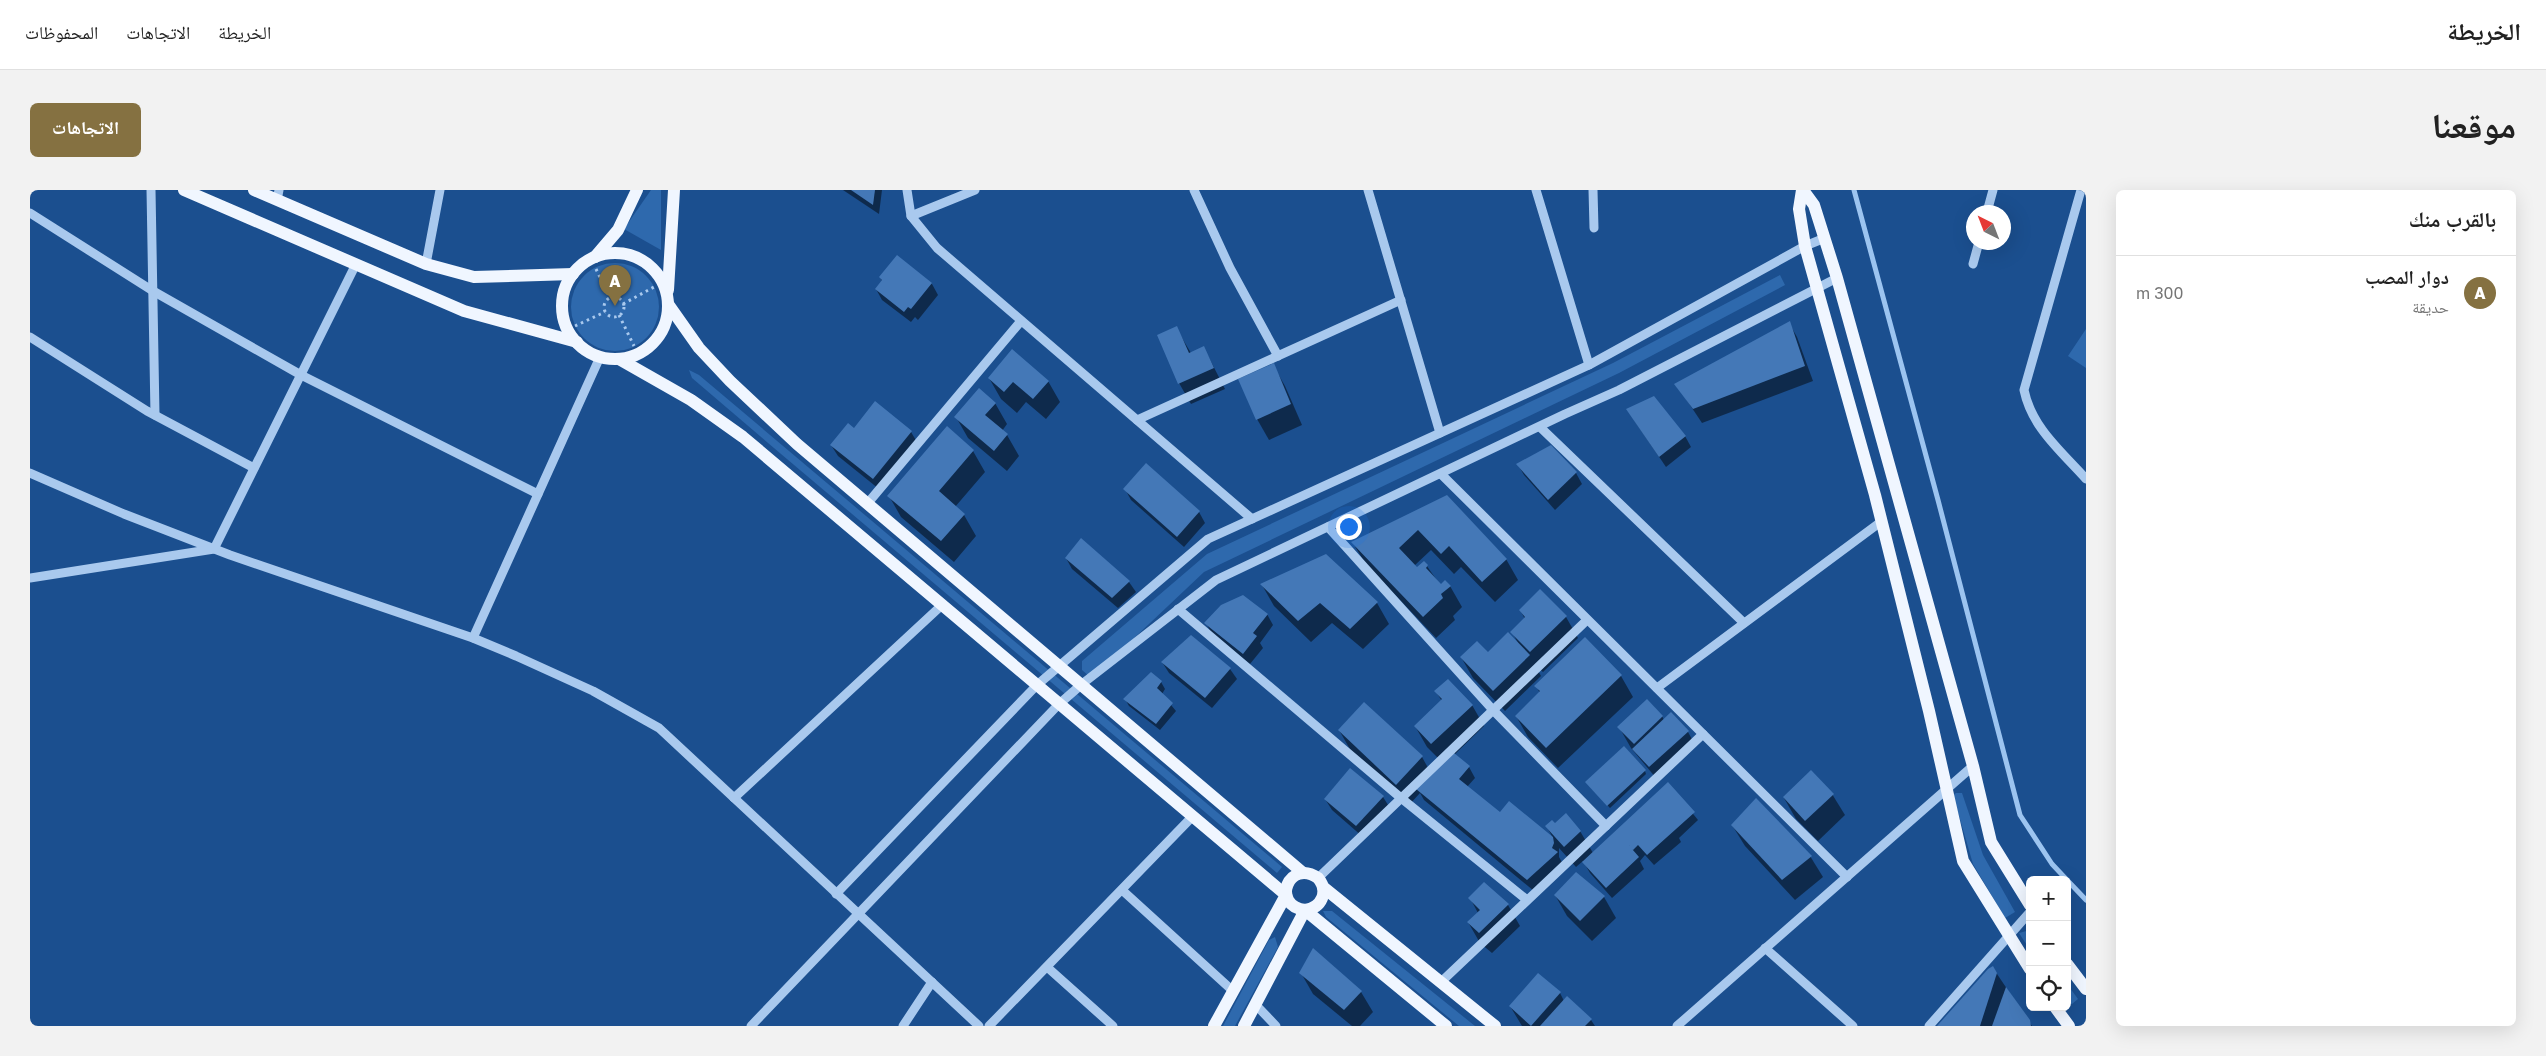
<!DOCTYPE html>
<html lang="ar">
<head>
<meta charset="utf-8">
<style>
	:root { --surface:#fff; --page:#f2f2f2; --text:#222; --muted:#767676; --line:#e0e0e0; --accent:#857141 }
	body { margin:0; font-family:"Golos Text","Noto Naskh Arabic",sans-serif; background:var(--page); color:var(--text); direction:rtl }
	.controls { position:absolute; right:15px; bottom:15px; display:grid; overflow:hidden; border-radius:8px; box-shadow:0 5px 20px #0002 }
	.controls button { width:45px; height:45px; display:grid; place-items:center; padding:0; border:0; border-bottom:1px solid var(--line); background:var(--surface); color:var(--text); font:25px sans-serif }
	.compass { position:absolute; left:1936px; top:15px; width:45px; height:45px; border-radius:50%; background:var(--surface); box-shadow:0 5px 20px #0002; rotate:318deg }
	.you { position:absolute; left:1318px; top:336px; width:18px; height:18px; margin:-12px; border:4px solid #fff; border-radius:50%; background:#1a73e8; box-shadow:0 0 0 8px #1a73e833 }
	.badge { display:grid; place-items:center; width:32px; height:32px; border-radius:50%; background:var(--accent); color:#fff; font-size:16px; font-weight:700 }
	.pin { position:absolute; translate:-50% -41px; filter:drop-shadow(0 1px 2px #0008) }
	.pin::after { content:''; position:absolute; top:26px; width:18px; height:15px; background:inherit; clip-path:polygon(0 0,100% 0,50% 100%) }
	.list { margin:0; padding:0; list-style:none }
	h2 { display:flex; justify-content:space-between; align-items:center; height:65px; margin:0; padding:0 20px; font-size:21px }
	h2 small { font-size:16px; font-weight:400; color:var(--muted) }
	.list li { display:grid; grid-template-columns:32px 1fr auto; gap:15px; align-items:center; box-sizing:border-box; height:75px; padding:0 20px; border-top:1px solid var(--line) }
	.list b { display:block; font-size:19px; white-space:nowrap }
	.list p { margin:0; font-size:16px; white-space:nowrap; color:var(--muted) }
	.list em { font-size:16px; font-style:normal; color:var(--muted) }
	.icon { flex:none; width:28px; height:28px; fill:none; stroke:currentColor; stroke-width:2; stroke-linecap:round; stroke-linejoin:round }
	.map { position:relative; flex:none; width:2056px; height:836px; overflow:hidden; direction:ltr; border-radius:8px }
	header { display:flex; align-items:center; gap:30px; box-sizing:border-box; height:70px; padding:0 25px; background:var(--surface); border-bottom:1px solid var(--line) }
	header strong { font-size:24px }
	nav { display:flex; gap:28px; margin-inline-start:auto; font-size:18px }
	.intro { display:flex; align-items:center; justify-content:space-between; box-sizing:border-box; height:120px; padding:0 30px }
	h1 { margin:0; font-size:35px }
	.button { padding:12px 22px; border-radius:8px; background:var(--accent); color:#fff; font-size:18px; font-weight:700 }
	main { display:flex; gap:30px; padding:0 30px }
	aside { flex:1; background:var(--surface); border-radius:8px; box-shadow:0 5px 20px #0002 }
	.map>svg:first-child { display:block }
	.green { fill:#2e69ad }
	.shadow { fill:#0007 }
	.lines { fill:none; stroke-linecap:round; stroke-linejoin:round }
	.stream { stroke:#9cc4f0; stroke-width:5 }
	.building { fill:#4478b7 }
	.path { stroke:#a9c9ee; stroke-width:3; stroke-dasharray:2.5 4; stroke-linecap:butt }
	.minor { stroke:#a9c9ee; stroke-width:9 }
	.major { stroke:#f0f6ff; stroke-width:12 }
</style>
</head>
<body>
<header>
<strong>الخريطة</strong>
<nav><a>الخريطة</a><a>الاتجاهات</a><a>المحفوظات</a></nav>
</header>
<div class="intro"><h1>موقعنا</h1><a class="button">الاتجاهات</a></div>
<main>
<aside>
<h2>بالقرب منك<small></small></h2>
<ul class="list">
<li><span class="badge">A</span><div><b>دوار المصب</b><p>حديقة</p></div><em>300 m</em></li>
</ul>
</aside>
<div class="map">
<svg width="2056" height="836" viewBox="0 0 2056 836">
	<rect width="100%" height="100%" fill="#1b4f8f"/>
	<g class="green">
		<polygon points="621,0 631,0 631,60 594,39"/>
		<circle cx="585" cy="117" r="44"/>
		<polygon points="1750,85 1755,95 1589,183 1174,382 1065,485 1060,487 1052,480 1052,471 1177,364 1583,173"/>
		<polygon points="2056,139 2056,178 2038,166"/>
		<polygon points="659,180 669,185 1252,677 1247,683 738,253 662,188"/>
		<polygon points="1926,603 1932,603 1953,665 1985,722 1975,728 1943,674 1923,605"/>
		<polygon points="1293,721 1302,721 1445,836 1429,836 1296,727"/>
		<polygon points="2000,740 2000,760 1989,743"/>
		<polygon points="1245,747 1248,757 1205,836 1193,836 1239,750"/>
		<polygon points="2037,794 2048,809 2042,814 2037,813"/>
	</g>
	<g class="shadow">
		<polygon points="813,0 852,0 849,24"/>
		<polygon points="867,67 902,94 908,105 888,130 885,127 881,132 852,110 846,99 852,91 850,87"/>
		<polygon points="1759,133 1767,147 1783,191 1672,233 1646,194"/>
		<polygon points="1146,138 1161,163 1174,158 1195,199 1161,214 1149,193"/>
		<polygon points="1243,175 1255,196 1272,235 1239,250 1227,229"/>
		<polygon points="959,188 1018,191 1030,212 1016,229 996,212 987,223 971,209"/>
		<polygon points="965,213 977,234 972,241 977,245 989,266 977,281 938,248 926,227"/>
		<polygon points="1604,230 1655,246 1661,257 1636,277"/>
		<polygon points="824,240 881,242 887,252 849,299 808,266 801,255"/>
		<polygon points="1521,257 1546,283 1552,294 1525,320 1494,285 1488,275"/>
		<polygon points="943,261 955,282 925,317 934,325 946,346 924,372 871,327 859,306"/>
		<polygon points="1095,299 1169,322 1175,333 1154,357 1101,310"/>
		<polygon points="1417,307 1476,369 1488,390 1465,412 1431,377 1424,384 1401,360 1384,376 1387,379 1394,372 1411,396 1420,396 1432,417 1423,426 1425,430 1406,448 1335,373 1323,353"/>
		<polygon points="1051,350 1099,392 1106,402 1088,418 1042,379 1036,368"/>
		<polygon points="1296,365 1347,413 1359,434 1333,459 1302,433 1281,452 1244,416 1232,395"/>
		<polygon points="1510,400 1536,427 1548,448 1513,482 1505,475 1511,486 1475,521 1443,488 1431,467 1458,464 1488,453 1482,442 1495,429 1490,420"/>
		<polygon points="1237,424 1243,435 1230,453 1233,458 1220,474 1182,444 1176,433"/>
		<polygon points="1132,472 1200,479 1207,489 1182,518 1139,483"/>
		<polygon points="1591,486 1603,507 1528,578 1498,547 1486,526 1510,503 1506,496"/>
		<polygon points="1131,492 1135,499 1132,504 1146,521 1130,540 1099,516 1095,509"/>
		<polygon points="1406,502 1442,515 1454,536 1424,565 1439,577 1445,588 1437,597 1470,623 1523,648 1517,637 1525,635 1550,641 1563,663 1638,593 1668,630 1649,648 1651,652 1624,675 1615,665 1610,671 1614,679 1582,708 1560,683 1553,671 1546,677 1529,658 1529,667 1533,674 1504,701 1394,610 1390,603 1379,615 1321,561 1309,540 1392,567 1402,585 1414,574 1397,557 1385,536 1412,511"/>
		<polygon points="1632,526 1634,530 1658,542 1664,553 1626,588 1601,558 1589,537"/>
		<polygon points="1320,580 1353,607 1360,618 1333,647 1302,620 1295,609"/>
		<polygon points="1615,581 1616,584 1580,618 1559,595"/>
		<polygon points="1802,604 1815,625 1788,651 1766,629 1754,608"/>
		<polygon points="1702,635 1780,666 1793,687 1765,710 1715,656"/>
		<polygon points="1454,693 1478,715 1490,736 1462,763 1450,753 1438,732 1448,723 1440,708"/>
		<polygon points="1525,705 1574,707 1586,728 1562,751 1537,726"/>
		<polygon points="1963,778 2002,836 1909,836"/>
		<polygon points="1271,783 1331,802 1343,822 1330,836 1322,836 1283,804"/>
		<polygon points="1530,803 1534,811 1561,830 1565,836 1492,836 1480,816"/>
	</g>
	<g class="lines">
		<g class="stream">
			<polyline points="1824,0 1908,310 1990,625 2022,674 2037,690"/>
			<polyline points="2037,690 2056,710"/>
		</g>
	</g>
	<g class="building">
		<polygon points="821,0 845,0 843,15"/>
		<polygon points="867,65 902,93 881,119 878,117 874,122 845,99 852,90 849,87"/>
		<polygon points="1760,131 1775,176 1663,219 1644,194"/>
		<polygon points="1147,136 1159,163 1174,156 1184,178 1148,194 1127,145"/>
		<polygon points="982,159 1019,191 1003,209 983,192 974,202 958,188"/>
		<polygon points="1244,173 1261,214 1226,230 1208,189"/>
		<polygon points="949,198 966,213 955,225 978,244 964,261 924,227"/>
		<polygon points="1624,206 1656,246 1629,267 1596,219"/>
		<polygon points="845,211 882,241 843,289 800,255 818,233 824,238"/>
		<polygon points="917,236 944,260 909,301 935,324 911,351 857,306"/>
		<polygon points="1521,255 1547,282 1518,310 1486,274"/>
		<polygon points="1116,273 1170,321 1147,347 1093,299"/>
		<polygon points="1417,305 1477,369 1452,392 1419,356 1411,364 1388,340 1369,358 1387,377 1394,371 1398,375 1396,378 1411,394 1415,390 1421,396 1411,404 1413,408 1393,427 1321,352"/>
		<polygon points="1051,348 1100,391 1082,408 1035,368"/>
		<polygon points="1296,364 1348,412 1320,439 1290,413 1268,431 1230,394"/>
		<polygon points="1510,399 1537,426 1500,462 1480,442 1495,427 1489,420"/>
		<polygon points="1213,405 1238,424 1223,443 1227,446 1213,464 1174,433 1191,415"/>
		<polygon points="1478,442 1500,465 1463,501 1430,467 1447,451 1458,462"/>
		<polygon points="1161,445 1201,478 1175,508 1131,472"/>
		<polygon points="1555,447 1592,485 1516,558 1485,526 1510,501 1504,496"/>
		<polygon points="1121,482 1132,491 1127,498 1143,513 1126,534 1093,509"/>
		<polygon points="1418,489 1443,515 1401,554 1384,536 1412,509 1404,501"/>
		<polygon points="1617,509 1633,526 1604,554 1587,537"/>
		<polygon points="1334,512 1393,566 1366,595 1308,540"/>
		<polygon points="1641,522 1659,541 1619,577 1602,559"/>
		<polygon points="1594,556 1616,580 1577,616 1555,592"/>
		<polygon points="1424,563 1440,576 1429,589 1470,622 1479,611 1523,647 1524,653 1522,658 1528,662 1497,690 1386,599"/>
		<polygon points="1320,578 1354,606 1326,636 1294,609"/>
		<polygon points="1781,580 1804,604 1775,631 1753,607"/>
		<polygon points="1638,592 1665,622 1617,665 1608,655 1603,660 1596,652 1609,667 1576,698 1552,672"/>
		<polygon points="1726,608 1782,666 1752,690 1701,635"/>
		<polygon points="1536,623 1551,641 1534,657 1515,636 1522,630 1525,633"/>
		<polygon points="1546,682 1575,706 1550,731 1524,705"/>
		<polygon points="1454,692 1479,714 1449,743 1437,732 1450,720 1438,708"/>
		<polygon points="1283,758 1332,801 1314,820 1269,783"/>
		<polygon points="1963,776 1967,783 1950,836 1907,836 1958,779"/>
		<polygon points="1508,783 1531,802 1501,836 1479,816"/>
		<polygon points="1976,797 2000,830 2001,836 1962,836"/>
		<polygon points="1537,806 1562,829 1555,836 1510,836"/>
	</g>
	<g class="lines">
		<g class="path">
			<polyline points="566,79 580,108"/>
			<circle cx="584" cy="117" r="10"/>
			<polyline points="593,114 624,97"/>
			<polyline points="589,125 604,156"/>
			<polyline points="545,136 575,122"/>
		</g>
		<g class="minor">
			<polyline points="121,0 125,225"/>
			<polyline points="877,0 881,26 907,58 1222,329"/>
			<polyline points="1164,0 1200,78 1248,166"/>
			<polyline points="1338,0 1410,243"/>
			<polyline points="1506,0 1559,175"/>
			<polyline points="1563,0 1564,38"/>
			<path d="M2051 0 1994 200C2002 238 2031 261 2056 289"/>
			<polyline points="247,10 249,0"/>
			<polyline points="1957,22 1963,0"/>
			<polyline points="0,23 123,101 271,185 508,304"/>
			<polyline points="881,26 945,0"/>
			<polyline points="396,74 410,0"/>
			<polyline points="1943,74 1949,52"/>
			<polyline points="0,147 117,221 224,278"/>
			<polyline points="1107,230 1371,110"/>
			<polyline points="1510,237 1714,433"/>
			<polyline points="0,283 94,324 200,365 443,448 486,466 563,501 629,538 949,836"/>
			<polyline points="1411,284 1817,687"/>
			<polyline points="837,314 991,131"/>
			<polyline points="1298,337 1463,520 1576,636"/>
			<polyline points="0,388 184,359 326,74"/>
			<polyline points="1148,419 1371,608 1497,710"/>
			<polyline points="443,448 570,167"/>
			<polyline points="1627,498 1852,331"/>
			<polyline points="704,608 912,415"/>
			<polyline points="1288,688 1557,430"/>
			<polyline points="1092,700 1203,801"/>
			<polyline points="806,704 1007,495 1178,349 1559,175 1775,56 1795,48"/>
			<polyline points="1735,758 1823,836"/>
			<polyline points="1017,777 1083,836"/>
			<polyline points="1411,792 1673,544"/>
			<polyline points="1225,814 1246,836"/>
			<polyline points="721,836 1028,515 1052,494 1186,390 1535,224 1589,200 1807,88"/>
			<polyline points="873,836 902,792"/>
			<polyline points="959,836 1162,627"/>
			<polyline points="1647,836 1943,576"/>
			<polyline points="1899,836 2000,722"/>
		</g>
		<g class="major">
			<polyline points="154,0 434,121 547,152"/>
			<polyline points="224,0 396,74 444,87 543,84"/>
			<polyline points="1772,0 1769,19 1775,56 1845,305 1899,521 1933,671 2000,779"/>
			<polyline points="1773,0 1784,15 1807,88 1943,576 1961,652 2000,715"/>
			<circle cx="585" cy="116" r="53"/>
			<polyline points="565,67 588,40 607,0"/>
			<polyline points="638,100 644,0"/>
			<polyline points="638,114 669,158 700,191 767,254 1272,682"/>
			<polyline points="589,169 661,210 713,247 1256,705 1184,836"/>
			<polyline points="1293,697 1465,836"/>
			<polyline points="2037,774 2056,799"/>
			<polyline points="2025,817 2039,836"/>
			<path d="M1214 836 1275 720C1292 718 1299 701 1288 688 1259 668 1240 715 1275 720L1416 836"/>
		</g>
	</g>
</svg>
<div class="controls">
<button>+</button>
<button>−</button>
<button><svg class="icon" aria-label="locate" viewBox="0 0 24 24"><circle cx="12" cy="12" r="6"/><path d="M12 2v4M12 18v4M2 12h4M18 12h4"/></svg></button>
</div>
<svg class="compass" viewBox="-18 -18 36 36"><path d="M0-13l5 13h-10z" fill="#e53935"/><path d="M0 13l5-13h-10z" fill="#767676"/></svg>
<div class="you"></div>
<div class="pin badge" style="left:585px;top:116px">A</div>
</div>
</main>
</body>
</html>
